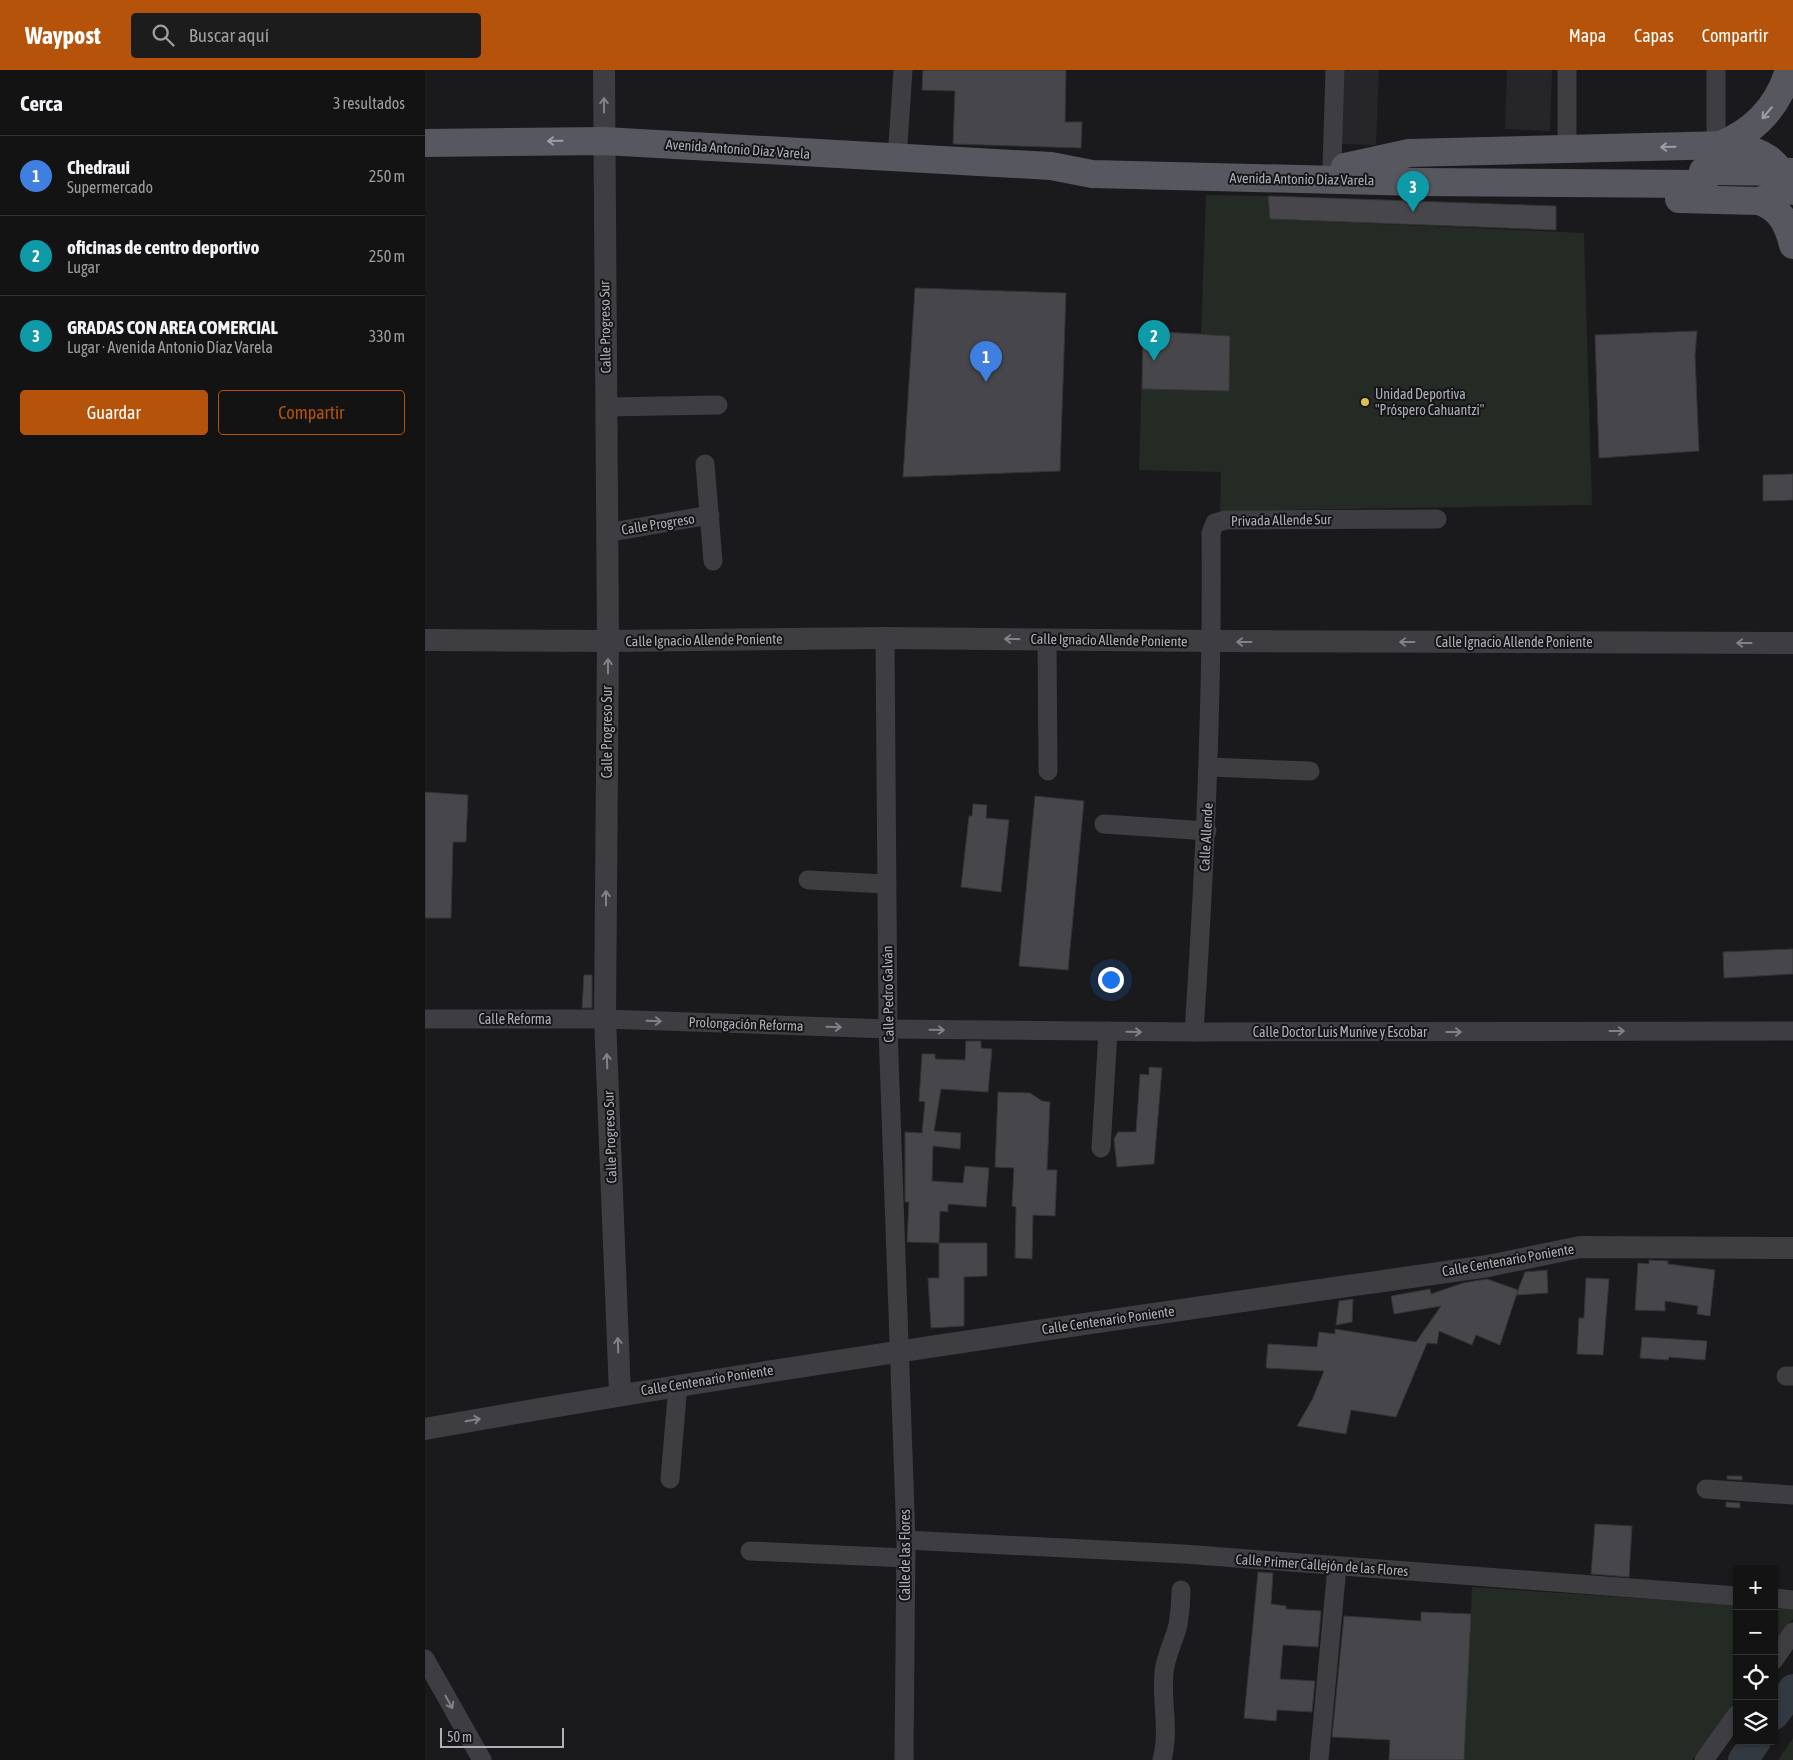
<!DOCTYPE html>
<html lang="es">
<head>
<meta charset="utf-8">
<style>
	:root { --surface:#141314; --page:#1d1c1d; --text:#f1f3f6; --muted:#9d9ea0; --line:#333234; --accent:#b45309 }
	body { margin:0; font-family:"Asap Condensed",sans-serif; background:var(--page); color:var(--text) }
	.controls { position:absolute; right:15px; bottom:15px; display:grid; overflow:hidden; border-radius:5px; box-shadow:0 1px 4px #0004 }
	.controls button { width:45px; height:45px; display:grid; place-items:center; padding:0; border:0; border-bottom:1px solid var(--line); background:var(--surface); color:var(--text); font:25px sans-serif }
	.scale { position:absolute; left:15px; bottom:12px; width:124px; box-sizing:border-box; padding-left:5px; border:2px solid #adb0b9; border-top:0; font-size:14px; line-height:18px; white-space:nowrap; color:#adb0b9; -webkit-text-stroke:4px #151416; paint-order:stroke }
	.you { position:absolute; left:685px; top:909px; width:18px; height:18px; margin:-12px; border:4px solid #fff; border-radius:50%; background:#1a73e8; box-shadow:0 0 0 8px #1a73e833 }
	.badge { display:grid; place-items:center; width:32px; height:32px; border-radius:50%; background:var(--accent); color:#fff; font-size:16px; font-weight:700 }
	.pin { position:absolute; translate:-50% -41px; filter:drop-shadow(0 1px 2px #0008) }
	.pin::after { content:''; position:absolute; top:26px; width:18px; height:15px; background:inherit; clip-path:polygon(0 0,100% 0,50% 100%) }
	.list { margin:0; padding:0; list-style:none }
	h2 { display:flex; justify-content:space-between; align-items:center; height:65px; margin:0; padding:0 20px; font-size:21px }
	h2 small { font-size:16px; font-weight:400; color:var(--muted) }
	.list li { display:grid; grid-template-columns:32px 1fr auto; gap:15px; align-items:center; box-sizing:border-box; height:80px; padding:0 20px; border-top:1px solid var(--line) }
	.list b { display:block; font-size:19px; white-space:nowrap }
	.list p { margin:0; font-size:16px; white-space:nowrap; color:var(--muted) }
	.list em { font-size:16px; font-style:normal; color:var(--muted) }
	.actions { display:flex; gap:10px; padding:15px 20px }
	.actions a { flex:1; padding:11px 0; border:1px solid var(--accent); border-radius:5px; text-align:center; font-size:18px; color:var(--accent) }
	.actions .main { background:var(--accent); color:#fff }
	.icon { flex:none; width:28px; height:28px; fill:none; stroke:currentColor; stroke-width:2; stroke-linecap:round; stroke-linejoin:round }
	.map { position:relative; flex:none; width:1368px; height:1690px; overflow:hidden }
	header { display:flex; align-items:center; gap:30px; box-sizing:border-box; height:70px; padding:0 25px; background:var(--accent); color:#fff }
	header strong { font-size:24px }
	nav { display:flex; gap:28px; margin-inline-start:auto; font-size:18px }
	.search { width:350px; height:45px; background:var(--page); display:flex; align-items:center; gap:12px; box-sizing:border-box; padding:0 18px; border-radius:5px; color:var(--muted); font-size:19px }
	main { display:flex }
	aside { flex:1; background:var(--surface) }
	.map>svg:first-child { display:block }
	.built { fill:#262628 }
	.green { fill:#242b25 }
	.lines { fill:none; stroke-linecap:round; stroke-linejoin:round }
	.river { stroke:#333940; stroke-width:30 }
	.building { fill:#47474b; stroke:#343437 }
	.minor { stroke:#3d3d42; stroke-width:19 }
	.tertiary { stroke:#3d3d42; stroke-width:22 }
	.primary { stroke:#57585f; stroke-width:28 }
	.primary-bridge { stroke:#57585f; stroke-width:28 }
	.oneway { stroke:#808289 }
	.oneway2 { stroke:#9c9ea7 }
	.poi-dot { fill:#e0be4d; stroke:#151416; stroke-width:2 }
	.labels { text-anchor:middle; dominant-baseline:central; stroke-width:4; stroke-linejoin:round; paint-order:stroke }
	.street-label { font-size:14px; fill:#adb0b9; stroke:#151416 }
	.poi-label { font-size:14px; fill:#adb0b9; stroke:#151416; text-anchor:start }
</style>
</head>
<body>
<header>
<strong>Waypost</strong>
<div class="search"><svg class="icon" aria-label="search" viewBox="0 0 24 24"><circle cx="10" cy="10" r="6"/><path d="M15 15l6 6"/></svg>Buscar aquí</div>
<nav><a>Mapa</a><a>Capas</a><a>Compartir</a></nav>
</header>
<main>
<aside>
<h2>Cerca<small>3 resultados</small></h2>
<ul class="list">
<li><span class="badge" style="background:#3f7fe0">1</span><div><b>Chedraui</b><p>Supermercado</p></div><em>250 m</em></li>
<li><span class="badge" style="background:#0f9aa8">2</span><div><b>oficinas de centro deportivo</b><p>Lugar</p></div><em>250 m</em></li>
<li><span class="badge" style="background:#0f9aa8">3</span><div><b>GRADAS CON AREA COMERCIAL</b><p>Lugar · Avenida Antonio Díaz Varela</p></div><em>330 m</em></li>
</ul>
<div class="actions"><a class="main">Guardar</a><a>Compartir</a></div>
</aside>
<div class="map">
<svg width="1368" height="1690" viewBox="0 0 1368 1690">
	<rect width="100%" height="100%" fill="#1a191b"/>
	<g class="built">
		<polygon points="918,0 954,0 951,75 915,74"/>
		<polygon points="1082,0 1127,0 1125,61 1080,59"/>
	</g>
	<g class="green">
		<polygon points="781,125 843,126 845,149 1159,163 1167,435 795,441 796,402 714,400 718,261 776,263"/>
		<polygon points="1047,1517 1312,1535 1312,1628 1267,1690 1039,1690"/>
		<polygon points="1349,1538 1368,1539 1368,1549 1349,1575"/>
		<polygon points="1368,1668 1368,1690 1353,1690"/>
	</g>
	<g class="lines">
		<g class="river">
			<polyline points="1349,1645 1368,1619"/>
			<polyline points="1318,1690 1331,1671"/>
		</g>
	</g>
	<g class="building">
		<polygon points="498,0 641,0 640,52 657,52 656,78 528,74 530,21 497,20"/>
		<polygon points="843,126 1131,136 1131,160 845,149"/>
		<polygon points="490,218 641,223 635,401 478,407"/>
		<polygon points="718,261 805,266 804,321 717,319"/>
		<polygon points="1272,261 1270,286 1274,381 1174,388 1170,265"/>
		<polygon points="1368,404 1368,430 1338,431 1338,405"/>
		<polygon points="0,722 43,725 41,772 28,772 26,848 0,848"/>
		<polygon points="610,726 659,731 643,900 594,896"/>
		<polygon points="548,734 562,735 561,748 584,750 576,822 536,817 544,746 547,746"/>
		<polygon points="1368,879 1368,904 1299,908 1298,882"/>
		<polygon points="159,905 167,905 167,938 157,938"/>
		<polygon points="541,971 556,971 556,978 567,979 563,1022 516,1019 509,1061 536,1063 535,1079 508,1076 507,1111 538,1113 540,1096 564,1098 561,1137 523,1134 523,1142 515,1141 514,1173 482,1172 484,1132 480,1132 480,1062 497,1063 500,1032 494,1031 497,984 510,984 510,989 540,990"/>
		<polygon points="724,997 737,998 729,1094 692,1097 689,1069 693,1062 711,1062 715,1004 724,1005"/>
		<polygon points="573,1022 605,1023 617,1031 625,1032 622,1100 632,1100 630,1146 608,1145 607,1189 590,1188 591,1137 587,1136 589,1098 570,1097"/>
		<polygon points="514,1173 562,1173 562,1206 539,1207 539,1256 506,1258 503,1208 514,1208"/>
		<polygon points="1224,1190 1243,1191 1243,1194 1290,1200 1285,1246 1272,1244 1273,1236 1240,1231 1240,1241 1210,1240 1213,1193 1224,1194"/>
		<polygon points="1122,1200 1123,1223 1091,1225 1100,1202"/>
		<polygon points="1161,1208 1184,1209 1178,1285 1152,1284 1154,1248 1159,1248"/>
		<polygon points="1062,1209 1093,1220 1075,1275 1051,1265 1047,1275 1014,1261 1012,1274 1002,1273 971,1347 926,1340 921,1364 872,1356 887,1330 899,1301 841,1298 843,1274 892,1277 894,1262 910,1264 910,1259 991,1272 1016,1236 969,1244 966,1226 1005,1219 1006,1224 1038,1213"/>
		<polygon points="928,1229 927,1252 911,1255 914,1231"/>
		<polygon points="1217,1267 1282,1271 1280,1290 1244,1287 1243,1290 1215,1288"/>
		<polygon points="1302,1406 1317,1406 1317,1410 1302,1409"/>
		<polygon points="1301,1432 1315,1433 1315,1438 1301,1437"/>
		<polygon points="1170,1454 1207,1456 1204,1507 1166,1504"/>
		<polygon points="833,1502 848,1503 846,1534 861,1536 861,1539 896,1541 893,1577 858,1575 855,1609 890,1611 887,1642 852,1640 851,1651 819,1648"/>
		<polygon points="996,1542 1046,1544 1039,1690 964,1690 965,1670 907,1667 919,1546 996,1551"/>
	</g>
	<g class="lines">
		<g class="minor">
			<polyline points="1291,0 1291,76"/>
			<polyline points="1142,80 1142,0"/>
			<polyline points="472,88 478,0"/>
			<polyline points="907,96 910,0"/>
			<polyline points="181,337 293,335"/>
			<polyline points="280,394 288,491"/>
			<polyline points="181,463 285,445"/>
			<polyline points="460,568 463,959 481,1470 479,1690"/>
			<polyline points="622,570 623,701"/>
			<polyline points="784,697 885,701"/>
			<polyline points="679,754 782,761"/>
			<polyline points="383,810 461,814"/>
			<polyline points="0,949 180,949 463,959 769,962 1368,961"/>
			<path d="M769 962C780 796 788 630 786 463L790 453 801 450 1012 449"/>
			<polyline points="676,1078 683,961"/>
			<polyline points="1361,1306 1368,1306"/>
			<polyline points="245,1409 253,1315"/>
			<polyline points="1281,1419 1368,1425"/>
			<polyline points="481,1470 759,1484 1312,1526"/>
			<polyline points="325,1481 481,1488"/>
			<polyline points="1349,1528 1368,1530"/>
			<polyline points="0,1589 57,1690"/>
			<polyline points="1349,1590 1368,1562"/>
			<path d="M737 1690C745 1660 736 1632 739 1602 741 1585 749 1571 753 1555 755 1543 756 1532 756 1520"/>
			<polyline points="894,1690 912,1497"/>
			<polyline points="1279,1690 1312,1644"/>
		</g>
		<g class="tertiary">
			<polyline points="179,0 183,571 180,949 195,1324"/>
			<polyline points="0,570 183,571 460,568 787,571 1368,573"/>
			<path d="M0 1359C353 1296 708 1247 1063 1196L1155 1177 1368 1178"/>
		</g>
		<g class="primary">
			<polyline points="0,73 179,71 626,96 667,104 994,112 1279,114"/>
			<path d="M1293 76C1329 62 1353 37 1364 0"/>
			<path d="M920 97 984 83 1303 75C1338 80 1352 90 1368 121"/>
			<polyline points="1254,129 1334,131 1368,118"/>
			<path d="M1334 131C1355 138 1363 154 1368 175"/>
		</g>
		<polyline class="primary-bridge" points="1278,101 1368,102"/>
	</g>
	<defs><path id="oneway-shaft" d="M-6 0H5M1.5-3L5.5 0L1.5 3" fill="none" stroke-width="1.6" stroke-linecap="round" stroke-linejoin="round" transform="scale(1.25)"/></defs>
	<g class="oneway">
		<use href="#oneway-shaft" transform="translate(179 35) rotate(-90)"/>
		<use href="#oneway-shaft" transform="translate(587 569) rotate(-179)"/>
		<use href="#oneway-shaft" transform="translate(819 572) rotate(-180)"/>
		<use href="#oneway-shaft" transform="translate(982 572) rotate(-180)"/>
		<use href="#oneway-shaft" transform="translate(1319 573) rotate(-180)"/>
		<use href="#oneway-shaft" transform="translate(183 596) rotate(-90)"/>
		<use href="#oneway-shaft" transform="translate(181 828) rotate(-90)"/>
		<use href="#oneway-shaft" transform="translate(229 951) rotate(2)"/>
		<use href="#oneway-shaft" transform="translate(409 957) rotate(2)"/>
		<use href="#oneway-shaft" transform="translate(512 960) rotate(1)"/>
		<use href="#oneway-shaft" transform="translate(1192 961)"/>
		<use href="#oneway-shaft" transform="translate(709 962) rotate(1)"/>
		<use href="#oneway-shaft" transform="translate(1029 962)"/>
		<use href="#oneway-shaft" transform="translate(182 991) rotate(-92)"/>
		<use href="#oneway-shaft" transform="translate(193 1275) rotate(-92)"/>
		<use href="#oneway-shaft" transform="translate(48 1350) rotate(-10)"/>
		<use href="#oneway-shaft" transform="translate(24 1632) rotate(61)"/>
	</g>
	<g class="oneway2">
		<use href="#oneway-shaft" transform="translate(1342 43) rotate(130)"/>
		<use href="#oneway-shaft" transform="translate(130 71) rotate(179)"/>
		<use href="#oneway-shaft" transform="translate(1243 77) rotate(179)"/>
	</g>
	<circle class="poi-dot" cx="940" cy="332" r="5"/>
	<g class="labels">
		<g class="street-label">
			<text transform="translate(313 79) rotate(4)">Avenida Antonio Díaz Varela</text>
			<text transform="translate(877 109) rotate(1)">Avenida Antonio Díaz Varela</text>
			<text transform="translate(180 257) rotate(-91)">Calle Progreso Sur</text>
			<text transform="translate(856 450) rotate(-1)">Privada Allende Sur</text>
			<text transform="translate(233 454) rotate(-9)">Calle Progreso</text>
			<text transform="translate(279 570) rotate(-1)">Calle Ignacio Allende Poniente</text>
			<text transform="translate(684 570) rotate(1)">Calle Ignacio Allende Poniente</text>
			<text x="1089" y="572">Calle Ignacio Allende Poniente</text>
			<text transform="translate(182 662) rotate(-90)">Calle Progreso Sur</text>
			<text transform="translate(781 767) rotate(-87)">Calle Allende</text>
			<text transform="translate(463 924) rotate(-91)">Calle Pedro Galván</text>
			<text x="90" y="949">Calle Reforma</text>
			<text transform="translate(321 954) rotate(2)">Prolongación Reforma</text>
			<text x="915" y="962">Calle Doctor Luis Munive y Escobar</text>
			<text transform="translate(185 1067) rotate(-92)">Calle Progreso Sur</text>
			<text transform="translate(1083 1190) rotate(-10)">Calle Centenario Poniente</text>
			<text transform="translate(683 1250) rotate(-8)">Calle Centenario Poniente</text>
			<text transform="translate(282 1310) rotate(-9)">Calle Centenario Poniente</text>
			<text transform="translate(480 1485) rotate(-90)">Calle de las Flores</text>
			<text transform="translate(897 1495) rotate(4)">Calle Primer Callejón de las Flores</text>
		</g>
		<g class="poi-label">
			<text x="950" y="324">Unidad Deportiva<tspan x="950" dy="16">"Próspero Cahuantzi"</tspan></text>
		</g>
	</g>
</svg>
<div class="controls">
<button>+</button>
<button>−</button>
<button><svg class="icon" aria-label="locate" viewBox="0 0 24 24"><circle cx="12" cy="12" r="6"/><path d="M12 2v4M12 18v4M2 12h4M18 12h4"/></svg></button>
<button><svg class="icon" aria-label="layers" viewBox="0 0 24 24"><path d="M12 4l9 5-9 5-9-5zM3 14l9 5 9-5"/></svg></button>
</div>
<div class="scale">50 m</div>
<div class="you"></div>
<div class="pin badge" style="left:561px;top:312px;background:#3f7fe0">1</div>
<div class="pin badge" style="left:729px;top:291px;background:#0f9aa8">2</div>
<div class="pin badge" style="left:988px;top:142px;background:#0f9aa8">3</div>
</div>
</main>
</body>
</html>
